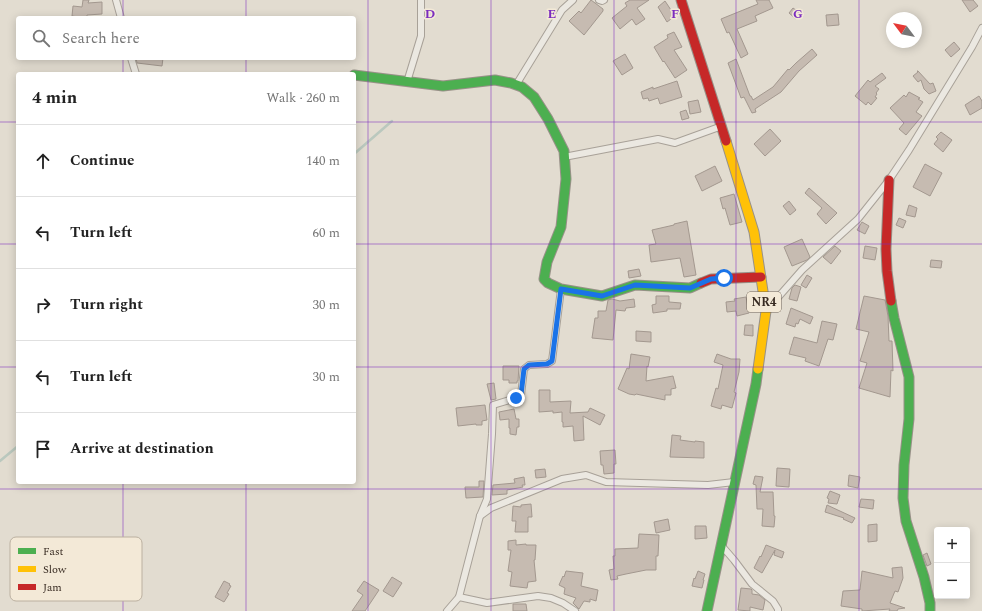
<!DOCTYPE html>
<html lang="en">
<head>
<meta charset="utf-8">
<style>
	:root { --surface:#fff; --page:#f2f2f2; --text:#222; --muted:#767676; --line:#e0e0e0 }
	body { margin:0; font-family:Spectral,serif; background:var(--page); color:var(--text) }
	.controls { position:absolute; right:12px; bottom:12px; display:grid; overflow:hidden; border-radius:4px; box-shadow:0 2px 10px #0003 }
	.controls button { width:36px; height:36px; display:grid; place-items:center; padding:0; border:0; border-bottom:1px solid var(--line); background:var(--surface); color:var(--text); font:20px sans-serif }
	.compass { position:absolute; left:886px; top:12px; width:36px; height:36px; border-radius:50%; background:var(--surface); box-shadow:0 2px 10px #0003; rotate:302deg }
	.stop { position:absolute; width:12px; height:12px; margin:-9px; border:3px solid #1a73e8; border-radius:50%; background:#fff }
	.stop.end { background:#1a73e8; border-color:#fff; box-shadow:0 1px 4px #0008 }
	.list { margin:0; padding:0; list-style:none }
	h2 { display:flex; justify-content:space-between; align-items:center; height:52px; margin:0; padding:0 16px; font-size:17px }
	h2 small { font-size:13px; font-weight:400; color:var(--muted) }
	.list li { display:grid; grid-template-columns:26px 1fr auto; gap:12px; align-items:center; box-sizing:border-box; height:72px; padding:0 16px; border-top:1px solid var(--line) }
	.list b { display:block; font-size:15px; white-space:nowrap }
	.list em { font-size:13px; font-style:normal; color:var(--muted) }
	.icon { flex:none; width:22px; height:22px; fill:none; stroke:currentColor; stroke-width:2; stroke-linecap:round; stroke-linejoin:round }
	.map { position:relative; flex:none; width:982px; height:611px; overflow:hidden }
	.search { position:absolute; background:var(--surface); box-shadow:0 2px 10px #0003; left:16px; top:16px; width:340px; height:44px; display:flex; align-items:center; gap:10px; box-sizing:border-box; padding:0 14px; border-radius:4px; color:var(--muted); font-size:15px }
	.panel { position:absolute; background:var(--surface); box-shadow:0 2px 10px #0003; left:16px; top:72px; width:340px; height:412px; border-radius:4px }
	.map>svg:first-child { display:block }
	.lines { fill:none; stroke-linecap:round; stroke-linejoin:round }
	.stream { stroke:#bac8be; stroke-width:2.5 }
	.building { fill:#c6bbb1; stroke:#a3988f }
	.street-casing { stroke:#a8a198; stroke-width:8 }
	.fast-casing { stroke:#989188; stroke-width:11 }
	.slow-casing { stroke:#989188; stroke-width:11 }
	.jam-casing { stroke:#989188; stroke-width:11 }
	.street { stroke:#ebe8e1; stroke-width:6 }
	.fast { stroke:#4caf50; stroke-width:9 }
	.slow { stroke:#ffc107; stroke-width:9 }
	.jam { stroke:#c62828; stroke-width:9 }
	.route { stroke:#1a73e8; stroke-width:5 }
	.grid { fill:none; stroke:#7b2cbf; stroke-width:1; stroke-opacity:0.55 }
	.labels { text-anchor:middle; dominant-baseline:central; stroke-width:3; stroke-linejoin:round; paint-order:stroke }
	.shield { fill:#f3e9d7; stroke:#6f6358; stroke-width:1 }
	.shield-label { font-size:12px; font-weight:bold; fill:#372a21 }
	.key { fill:#f3e9d7; stroke:#bbb0a0; stroke-width:1 }
	.key-label { font-size:11px; fill:#372a21 }
	.grid-label { font-size:13px; text-anchor:middle; font-weight:bold; fill:#7b2cbf; stroke:#f3e9d7; stroke-width:3; stroke-linejoin:round; paint-order:stroke }
</style>
</head>
<body>
<div class="map">
<svg width="982" height="611" viewBox="0 0 982 611">
	<rect width="100%" height="100%" fill="#e2dcd0"/>
	<g class="lines">
		<g class="stream">
			<polyline points="354,154 392,121"/>
			<polyline points="0,461 18,446"/>
		</g>
	</g>
	<g class="building">
		<polygon points="83,0 89,0 88,3 102,2 102,14 87,15 87,18 78,18 78,17 72,16 73,6 82,7"/>
		<polygon points="591,0 603,9 603,11 584,35 569,21 579,11 581,13"/>
		<polygon points="630,0 649,0 637,8 645,19 636,25 632,19 620,29 612,18 627,6 625,3"/>
		<polygon points="756,0 769,0 773,8 755,16 757,21 737,29 748,54 741,58 729,32 727,33 721,19 758,4"/>
		<polygon points="962,0 973,0 978,6 970,12"/>
		<polygon points="665,1 675,16 667,22 658,7"/>
		<polygon points="793,8 800,13 796,19 789,13"/>
		<polygon points="838,14 839,25 827,26 826,15"/>
		<polygon points="674,32 682,47 674,50 687,70 675,78 664,61 663,62 654,47 668,38 667,35"/>
		<polygon points="954,42 960,49 951,57 945,50"/>
		<polygon points="812,49 817,55 799,71 781,92 755,109 756,112 752,113 744,97 741,98 728,63 736,59 750,96 751,96 753,100 773,87 788,69 789,70 796,63"/>
		<polygon points="625,54 633,68 622,75 613,61"/>
		<polygon points="136,58 163,58 162,66 137,63"/>
		<polygon points="917,71 918,71 930,84 933,83 936,91 929,94 924,89 921,80 918,82 913,76 918,72"/>
		<polygon points="882,73 886,78 875,86 879,89 876,93 877,94 875,97 877,98 871,105 868,102 866,105 855,96 868,80 870,82"/>
		<polygon points="677,81 682,97 660,104 658,98 649,101 648,98 643,99 641,92 653,87 653,89"/>
		<polygon points="909,92 920,98 918,99 923,102 916,112 922,116 906,135 899,129 904,123 890,108 904,95 906,97"/>
		<polygon points="979,96 982,101 982,108 970,115 965,105"/>
		<polygon points="698,100 701,112 690,114 688,102"/>
		<polygon points="686,110 689,118 682,120 680,112"/>
		<polygon points="770,129 781,141 765,156 754,144"/>
		<polygon points="941,132 952,140 943,152 934,144 938,139 936,137"/>
		<polygon points="925,164 942,173 930,196 913,187"/>
		<polygon points="715,166 722,181 702,191 695,176"/>
		<polygon points="809,188 837,213 826,224 817,214 822,208 805,193"/>
		<polygon points="734,194 742,222 730,225 725,208 723,209 720,198"/>
		<polygon points="789,201 796,210 790,215 783,206"/>
		<polygon points="909,205 917,208 915,217 906,215"/>
		<polygon points="899,218 906,221 903,228 896,225"/>
		<polygon points="687,221 696,275 684,277 680,258 651,262 649,245 656,244 652,230 674,225 674,224"/>
		<polygon points="862,222 869,226 865,234 857,230"/>
		<polygon points="802,239 810,257 807,260 792,266 784,247"/>
		<polygon points="835,246 841,251 831,264 823,257"/>
		<polygon points="865,246 877,248 875,260 863,258"/>
		<polygon points="931,260 942,261 941,268 930,267"/>
		<polygon points="639,269 641,276 629,278 628,271"/>
		<polygon points="807,275 812,278 806,288 801,285"/>
		<polygon points="795,285 801,287 797,301 789,299 792,288"/>
		<polygon points="656,296 669,296 669,302 681,303 680,309 667,309 667,311 653,313 652,305 656,304"/>
		<polygon points="864,296 885,300 888,316 889,341 892,341 893,371 891,370 890,397 859,388 867,363 860,361 869,332 856,329"/>
		<polygon points="746,297 749,313 737,316 736,311 727,312 726,302 735,301 734,299"/>
		<polygon points="612,299 620,301 634,299 635,307 626,308 625,311 616,310 613,340 592,338 595,318 598,318 598,311 606,311 608,300"/>
		<polygon points="791,308 813,317 810,324 800,319 798,324 796,323 795,327 786,324"/>
		<polygon points="822,321 837,324 833,340 828,339 819,366 805,361 806,358 789,354 794,337 817,343"/>
		<polygon points="745,325 753,325 753,336 744,335"/>
		<polygon points="636,331 651,332 651,342 636,341"/>
		<polygon points="631,354 650,357 648,367 647,366 646,381 673,376 676,388 671,389 671,395 665,395 665,400 636,394 635,395 629,394 618,389 627,368 629,369"/>
		<polygon points="717,354 731,359 740,359 739,372 734,392 736,393 732,408 722,405 721,409 711,406 716,388 718,389 723,365 714,362"/>
		<polygon points="503,366 519,366 518,381 517,381 517,383 509,383 509,380 503,380"/>
		<polygon points="494,383 496,399 491,400 487,384"/>
		<polygon points="539,390 550,390 550,402 571,401 570,413 588,412 590,408 605,415 600,425 583,416 584,440 574,441 573,426 563,427 563,422 562,422 562,412 553,413 553,411 539,412"/>
		<polygon points="485,405 487,420 482,421 482,425 476,425 476,424 458,426 456,408"/>
		<polygon points="514,409 516,419 519,419 519,427 517,427 516,435 510,434 510,428 509,428 509,419 500,420 499,412"/>
		<polygon points="672,435 681,436 680,440 695,442 695,441 704,442 704,458 670,457"/>
		<polygon points="615,450 616,464 614,464 614,473 604,474 603,465 601,465 600,451"/>
		<polygon points="777,468 790,469 789,487 776,486"/>
		<polygon points="545,469 546,477 536,478 535,470"/>
		<polygon points="849,475 860,477 858,488 848,486"/>
		<polygon points="755,476 763,477 760,492 773,492 774,516 775,516 774,527 762,526 763,509 757,509 756,485 753,484"/>
		<polygon points="524,477 525,485 522,485 523,487 507,490 507,494 492,495 493,485 515,483 514,479"/>
		<polygon points="479,481 484,481 483,497 466,498 465,487 479,487"/>
		<polygon points="830,491 840,495 837,504 828,503 829,499 827,498"/>
		<polygon points="861,499 874,500 873,509 859,507"/>
		<polygon points="531,504 532,517 528,517 528,532 515,532 516,521 512,521 513,506 521,507 521,505"/>
		<polygon points="827,505 855,518 852,523 843,519 844,518 825,512"/>
		<polygon points="668,519 670,530 656,533 654,522"/>
		<polygon points="877,524 877,541 868,542 868,525"/>
		<polygon points="695,526 706,526 707,538 695,539"/>
		<polygon points="639,534 659,535 658,556 656,556 656,570 646,570 626,574 617,576 618,579 611,580 609,570 614,569 613,556 615,556 615,549 638,548"/>
		<polygon points="516,540 516,545 526,544 526,545 536,545 535,560 534,560 536,581 528,582 527,588 510,586 512,572 508,571 511,550 508,550 508,541"/>
		<polygon points="766,545 784,552 782,558 774,555 775,550 762,573 754,568 760,556 761,557"/>
		<polygon points="927,553 931,564 927,566 923,555"/>
		<polygon points="902,567 903,578 898,592 895,591 890,603 905,608 898,609 897,611 889,611 890,609 862,611 862,609 841,606 843,591 860,590 862,571 893,578 892,568"/>
		<polygon points="566,571 583,573 581,586 598,590 596,601 590,599 590,602 584,601 579,609 573,603 576,598 564,594 565,588 559,585 563,576 564,577"/>
		<polygon points="698,571 705,574 703,580 704,580 702,588 692,586 694,578 695,579"/>
		<polygon points="392,577 402,583 393,597 383,591"/>
		<polygon points="224,581 230,584 229,585 231,586 227,593 229,594 224,602 215,597"/>
		<polygon points="364,581 379,590 365,611 352,611 363,595 357,591"/>
		<polygon points="741,588 751,589 752,590 752,594 759,595 765,600 763,610 750,607 750,611 738,610"/>
		<polygon points="513,604 526,604 527,611 513,611"/>
	</g>
	<g class="lines">
		<defs>
			<g id="street">
				<polyline points="116,0 121,18"/>
				<polyline points="599,0 602,1 604,0"/>
				<polyline points="131,58 136,74"/>
				<polyline points="407,82 421,36 421,0"/>
				<polyline points="516,85 562,10 573,0"/>
				<polyline points="564,157 658,139 675,143 722,126"/>
				<polyline points="766,311 802,270 858,219 889,180 909,150 972,47 982,28"/>
				<polyline points="480,516 491,508 562,479 586,475 606,482 708,485 734,482"/>
				<polyline points="721,545 734,560 752,584 773,601 778,609 778,611"/>
				<polyline points="459,597 487,603 538,596 551,598 563,603 575,611"/>
				<polyline points="447,611 459,597 480,516 487,499 492,434 493,405 516,398 521,395 524,369 529,365 547,364 552,361 561,289"/>
			</g>
			<g id="fast">
				<polyline points="354,75 443,86 495,80 511,83 522,87 534,97 548,119 564,151 566,179 561,227 547,262 544,279 548,283 561,289 602,296 635,285 690,288 701,283"/>
				<polyline points="891,301 894,318 909,377 909,419 904,465 903,498 906,521 924,577 930,603 930,611"/>
				<polyline points="707,611 756,384 758,369"/>
			</g>
			<polyline id="slow" points="726,141 754,232 766,311 758,369"/>
			<g id="jam">
				<polyline points="681,0 726,141"/>
				<polyline points="889,180 886,249 887,271 891,301"/>
				<polyline points="701,283 711,279 761,277"/>
			</g>
		</defs>
		<use href="#street" class="street-casing"/>
		<use href="#fast" class="fast-casing"/>
		<use href="#slow" class="slow-casing"/>
		<use href="#jam" class="jam-casing"/>
		<use href="#street" class="street"/>
		<use href="#fast" class="fast"/>
		<use href="#slow" class="slow"/>
		<use href="#jam" class="jam"/>
	</g>
	<g class="lines">
		<polyline class="route" points="516,398 521,395 524,369 529,365 547,364 552,361 561,289 602,296 635,285 690,288 711,279 724,278"/>
	</g>
	<path class="grid" d="M123 0V18M246 0V18M368 0V611M491 0V611M614 0V611M736 0V611M859 0V611M123 58V74M246 58V74M0 122H18M354 122H982M0 244H18M354 244H982M0 367H18M354 367H982M123 482V611M246 482V611M0 489H982"/>
	<g class="labels">
		<rect class="shield" x="747" y="292" width="34" height="20" rx="3"/>
		<g class="shield-label">
			<text x="764" y="302">NR4</text>
		</g>
	</g>
	<rect x="10" y="537" width="132" height="64" rx="6" class="key"/>
	<rect x="18" y="548" width="18" height="6" fill="#4caf50"/>
	<rect x="18" y="566" width="18" height="6" fill="#ffc107"/>
	<rect x="18" y="584" width="18" height="6" fill="#c62828"/>
	<g class="key-label">
		<text x="43" y="555">Fast</text>
		<text x="43" y="573">Slow</text>
		<text x="43" y="591">Jam</text>
	</g>
	<g class="grid-label">
		<text x="430" y="18">D</text>
		<text x="552" y="18">E</text>
		<text x="675" y="18">F</text>
		<text x="798" y="18">G</text>
	</g>
</svg>
<div class="controls">
<button>+</button>
<button>−</button>
</div>
<svg class="compass" viewBox="-18 -18 36 36"><path d="M0-13l5 13h-10z" fill="#e53935"/><path d="M0 13l5-13h-10z" fill="#767676"/></svg>
<div class="stop" style="left:724px;top:278px"></div>
<div class="stop end" style="left:516px;top:398px"></div>
<div class="search"><svg class="icon" aria-label="search" viewBox="0 0 24 24"><circle cx="10" cy="10" r="6"/><path d="M15 15l6 6"/></svg>Search here</div>
<section class="panel">
<h2>4 min<small>Walk · 260 m</small></h2>
<ul class="list">
<li><svg class="icon" aria-label="ahead" viewBox="0 0 24 24"><path d="M12 20V5M6 11l6-6 6 6"/></svg><div><b>Continue</b></div><em>140 m</em></li>
<li><svg class="icon" aria-label="left" viewBox="0 0 24 24"><path d="M17 20v-9H6M10 6l-5 5 5 5"/></svg><div><b>Turn left</b></div><em>60 m</em></li>
<li><svg class="icon" aria-label="right" viewBox="0 0 24 24"><path d="M7 20v-9h11M14 6l5 5-5 5"/></svg><div><b>Turn right</b></div><em>30 m</em></li>
<li><svg class="icon" aria-label="left" viewBox="0 0 24 24"><path d="M17 20v-9H6M10 6l-5 5 5 5"/></svg><div><b>Turn left</b></div><em>30 m</em></li>
<li><svg class="icon" aria-label="arrive" viewBox="0 0 24 24"><path d="M6 21V4h12l-3 4 3 4H6"/></svg><div><b>Arrive at destination</b></div></li>
</ul>
</section>
</div>
</body>
</html>
